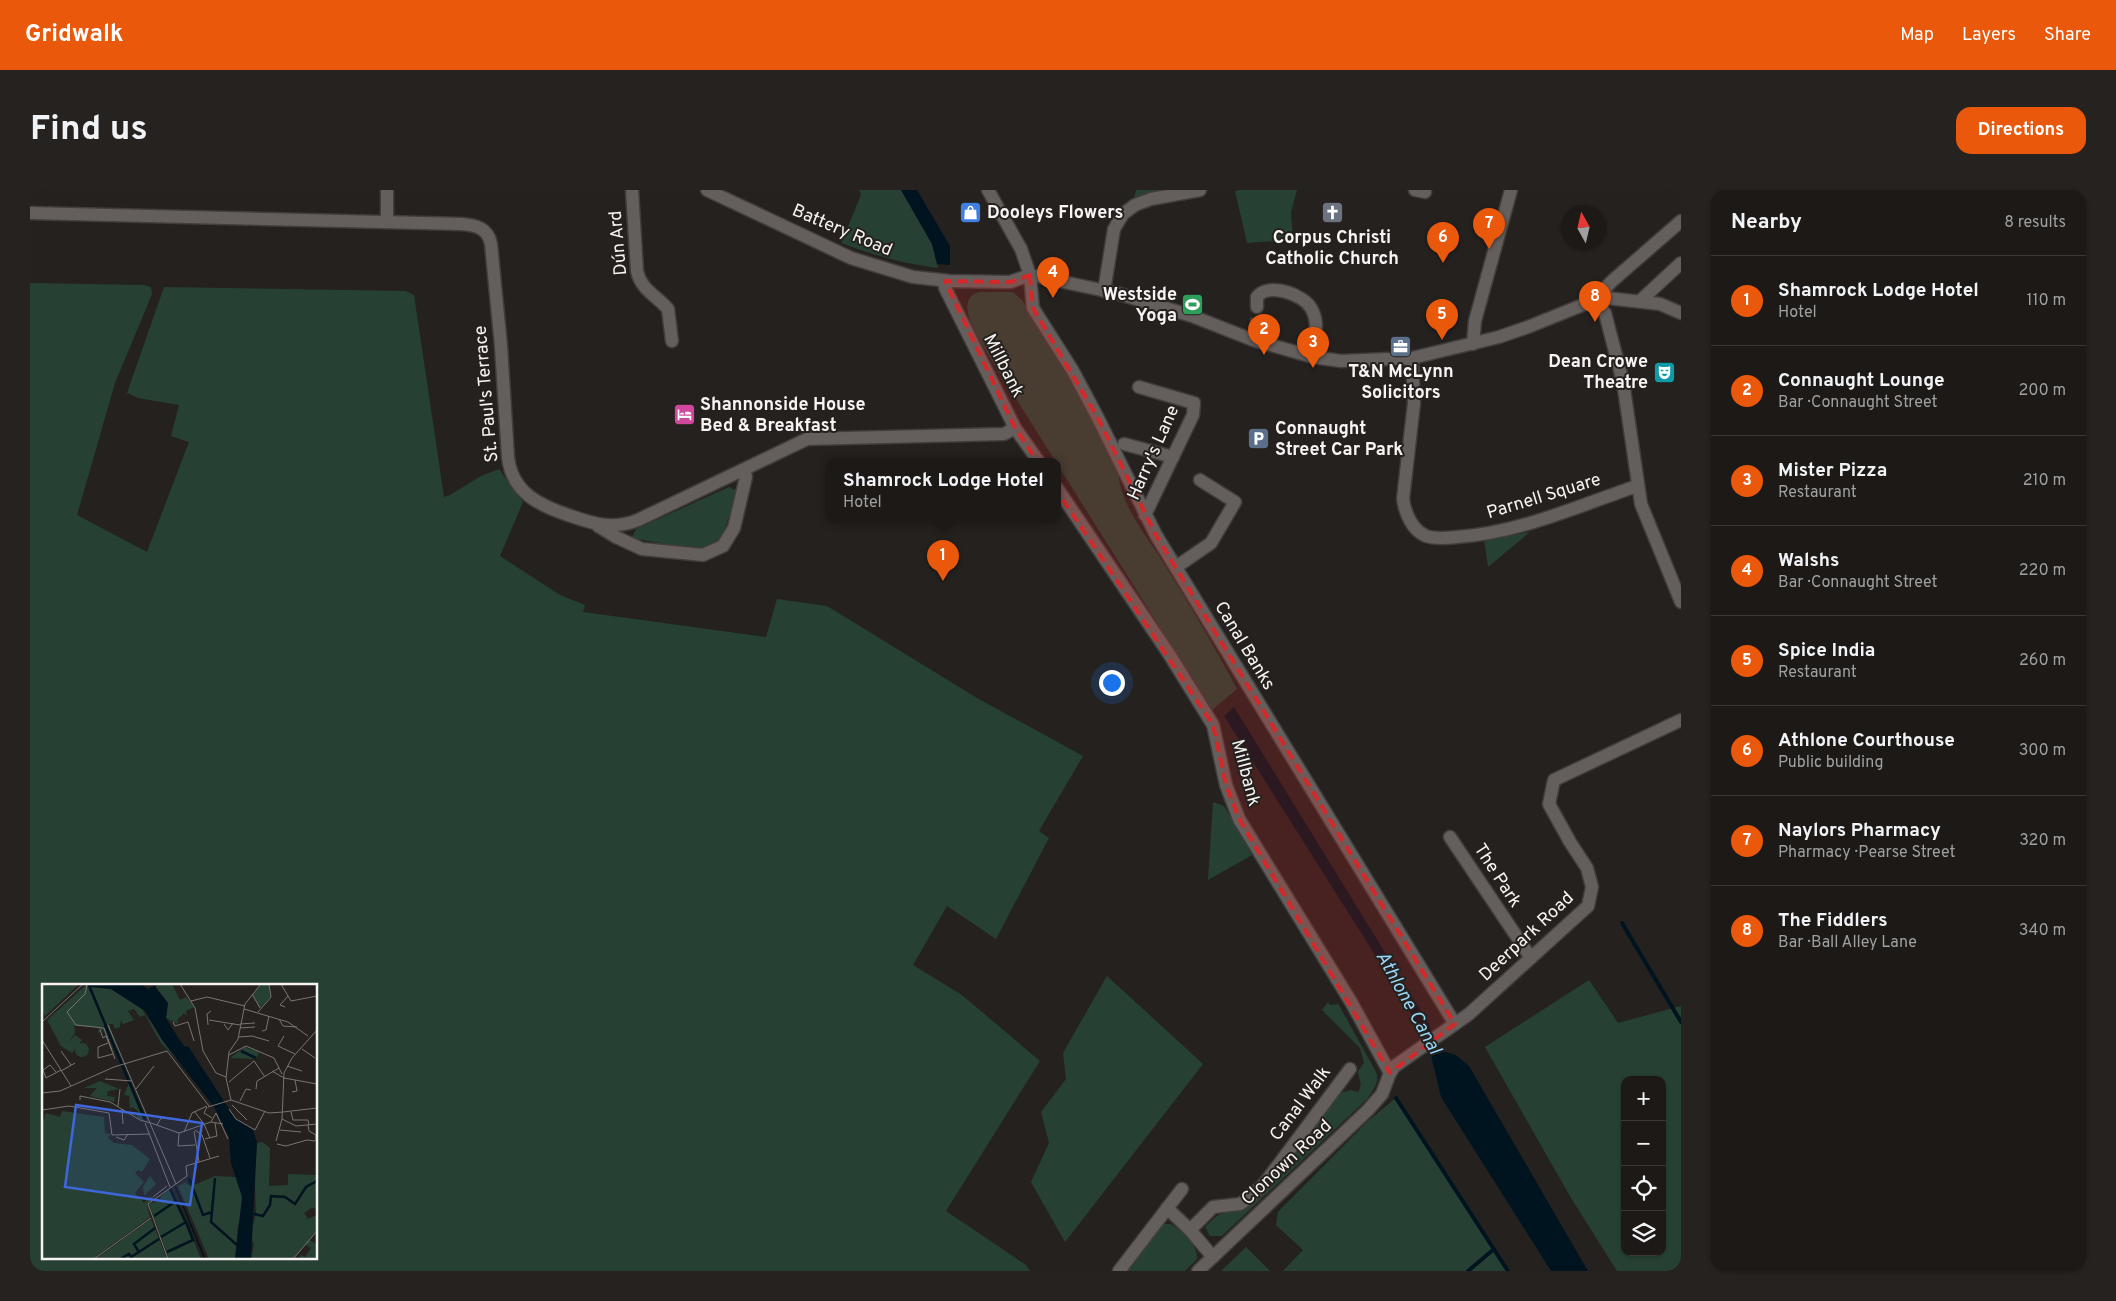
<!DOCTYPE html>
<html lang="en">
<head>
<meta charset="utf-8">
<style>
	:root { --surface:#1c1916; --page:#25221f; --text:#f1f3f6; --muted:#a0a0a1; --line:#3a3835; --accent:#ea580c }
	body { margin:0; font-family:Overpass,sans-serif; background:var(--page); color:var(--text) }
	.controls { position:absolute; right:15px; bottom:15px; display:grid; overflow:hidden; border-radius:10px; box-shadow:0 1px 4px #0004 }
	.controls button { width:45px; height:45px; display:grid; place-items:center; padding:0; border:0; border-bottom:1px solid var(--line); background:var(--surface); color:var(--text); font:25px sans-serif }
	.compass { position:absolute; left:1531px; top:15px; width:45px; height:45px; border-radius:50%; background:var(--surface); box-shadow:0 1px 4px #0004; rotate:352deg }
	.you { position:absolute; left:1081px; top:492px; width:18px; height:18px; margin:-12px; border:4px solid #fff; border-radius:50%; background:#1a73e8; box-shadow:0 0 0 8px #1a73e833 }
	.badge { display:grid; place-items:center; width:32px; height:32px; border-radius:50%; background:var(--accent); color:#fff; font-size:16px; font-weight:700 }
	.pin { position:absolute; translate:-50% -41px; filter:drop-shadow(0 1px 2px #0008) }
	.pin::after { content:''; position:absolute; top:26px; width:18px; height:15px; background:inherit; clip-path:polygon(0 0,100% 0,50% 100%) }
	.popup { position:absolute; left:796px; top:268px; width:235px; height:65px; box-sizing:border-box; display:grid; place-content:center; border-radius:10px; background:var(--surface); filter:drop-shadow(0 1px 4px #0005); font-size:16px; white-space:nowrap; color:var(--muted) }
	.popup b { font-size:19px; color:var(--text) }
	.popup::after { content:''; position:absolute; left:50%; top:100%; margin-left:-10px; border:10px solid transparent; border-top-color:var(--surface) }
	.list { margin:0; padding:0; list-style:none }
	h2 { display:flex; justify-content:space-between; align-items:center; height:65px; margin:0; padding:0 20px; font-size:21px }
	h2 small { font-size:16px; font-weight:400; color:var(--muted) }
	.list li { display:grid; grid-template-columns:32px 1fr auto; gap:15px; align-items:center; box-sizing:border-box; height:90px; padding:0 20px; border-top:1px solid var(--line) }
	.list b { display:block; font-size:19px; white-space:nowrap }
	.list p { margin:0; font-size:16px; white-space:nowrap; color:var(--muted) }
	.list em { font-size:16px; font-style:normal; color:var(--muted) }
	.icon { flex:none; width:28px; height:28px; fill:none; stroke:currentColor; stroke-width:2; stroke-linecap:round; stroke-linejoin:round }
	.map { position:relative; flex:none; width:1651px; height:1081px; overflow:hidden; border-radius:15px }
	header { display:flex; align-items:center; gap:30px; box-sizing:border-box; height:70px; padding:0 25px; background:var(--accent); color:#fff }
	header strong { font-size:24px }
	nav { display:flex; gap:28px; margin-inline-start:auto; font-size:18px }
	.intro { display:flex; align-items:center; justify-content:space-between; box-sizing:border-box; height:120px; padding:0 30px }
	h1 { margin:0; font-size:35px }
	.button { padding:12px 22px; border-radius:15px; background:var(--accent); color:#fff; font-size:18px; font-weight:700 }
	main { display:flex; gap:30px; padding:0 30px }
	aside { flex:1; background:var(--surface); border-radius:15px; box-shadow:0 1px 4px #0004 }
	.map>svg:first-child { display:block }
	.green { fill:#264134; fill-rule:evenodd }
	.water { fill:#001420 }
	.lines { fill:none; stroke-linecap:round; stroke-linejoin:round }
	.stream { stroke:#001420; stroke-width:4 }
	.minor-tunnel { stroke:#44413e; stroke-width:12; stroke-dasharray:12 6; stroke-linecap:butt }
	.minor-casing { stroke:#413d3c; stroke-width:15 }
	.minor { stroke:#645f5d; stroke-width:12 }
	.marked { fill:#d62828; fill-opacity:0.2; stroke:#d62828; stroke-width:4; stroke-dasharray:10 6; stroke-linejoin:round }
	.labels { text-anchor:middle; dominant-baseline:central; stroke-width:4; stroke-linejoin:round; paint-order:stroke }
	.poi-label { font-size:18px; font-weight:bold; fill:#f7f4f3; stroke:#25211e; text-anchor:start }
	.street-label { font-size:18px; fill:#f7f4f3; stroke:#25211e }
	.water-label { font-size:19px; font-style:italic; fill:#96d5f6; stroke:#25211e }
	.inset-river { fill:none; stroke:#001420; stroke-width:2.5 }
	.inset-road { fill:none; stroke:#797573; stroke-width:1 }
	.view { fill:#3e67dc; fill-opacity:0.15; stroke:#3e67dc; stroke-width:2.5 }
	.inset-edge { fill:none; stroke:#f7f4f3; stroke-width:2.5 }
</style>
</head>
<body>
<header>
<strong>Gridwalk</strong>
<nav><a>Map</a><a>Layers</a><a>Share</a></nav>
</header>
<div class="intro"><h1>Find us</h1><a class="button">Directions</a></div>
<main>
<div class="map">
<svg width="1651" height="1081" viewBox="0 0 1651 1081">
	<rect width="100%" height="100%" fill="#25211e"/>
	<g class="green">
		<path d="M829 0H871L902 54 908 78C874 74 843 65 811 53L831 5Z"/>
		<polygon points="1106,0 1149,0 1103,11"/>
		<polygon points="1209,0 1267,0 1261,22 1263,50 1217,53 1205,1"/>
		<path d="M0 93 114 95 121 97 122 104 85 193 47 325 117 362 159 252 141 246 149 215 108 208 97 203 134 97 376 101 384 105 414 307 420 305 451 286 469 279 493 312 470 366 530 405 555 415 553 422 736 447 747 409 797 416 947 508 1053 566 1009 641 1019 648 966 749 917 716 883 775 932 805 1010 871 916 1021 996 1075 1000 1081H0ZM14 795H286V1067H14Z"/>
		<path d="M949 102H983L992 110 1050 206 1088 279C1089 315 1118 347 1136 377 1161 417 1185 457 1207 499L1182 520 959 166C951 151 921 110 949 102Z"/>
		<path d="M699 297 705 300 706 306 691 350C683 357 673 359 663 359L602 348 606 339Z"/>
		<polygon points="1500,342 1458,377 1454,350"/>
		<polygon points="1183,612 1194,616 1222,665 1178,690"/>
		<polygon points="1077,786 1173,874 1035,1052 1001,992 1019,953 1011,922 1036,889 1033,863"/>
		<path d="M1559 790 1588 833 1651 816V1081H1587L1541 1008 1455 857ZM1595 890H1632V1062H1595Z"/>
		<path d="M1298 812 1300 815 1308 814 1310 817 1346 882C1350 893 1343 900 1337 909L1192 1046H1180L1175 1037C1182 1030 1188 1023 1198 1022V1018L1220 1015 1227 1009 1310 903 1321 900 1328 902C1334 893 1328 890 1328 881L1334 873 1330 858 1292 820Z"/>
		<polygon points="1366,908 1478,1081 1253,1081 1273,1060 1246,1035 1248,1022 1338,931"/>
		<path d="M1132 1034H1141C1152 1042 1168 1053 1167 1069L1155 1081H1095Z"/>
		<polygon points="1216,1057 1240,1081 1191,1081"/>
	</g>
	<g class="water">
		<polygon points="871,0 887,0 920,56 920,75 907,74 902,54"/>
		<polygon points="1204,517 1399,834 1402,846 1397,851 1359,787 1194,526"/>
		<polygon points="1406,857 1412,861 1426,865 1439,876 1558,1081 1521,1081 1411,907 1400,861"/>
	</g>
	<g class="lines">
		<g class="stream">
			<polyline points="1592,733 1651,832"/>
			<polyline points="1366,908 1478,1081"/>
			<polyline points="1438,1081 1464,1059"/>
		</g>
		<g class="minor-tunnel">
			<polyline points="1225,140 1227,117"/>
			<polyline points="1283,154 1286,137"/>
		</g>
		<defs>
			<g id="minor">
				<polyline points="357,0 357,32"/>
				<path d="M602 0 607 81C611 100 627 106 638 119L642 151"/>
				<polyline points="677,0 821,68 883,87 920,91 980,92 1000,85"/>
				<polyline points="958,0 991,59 1000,85 1003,118 1043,181 1068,228 1126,345 1425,834"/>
				<polyline points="1385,0 1395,2"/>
				<path d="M0 23 431 34C446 35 458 38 461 54L471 156 478 267C482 303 510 316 541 326 564 334 583 340 608 330L777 249 974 244 985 238"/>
				<polyline points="1000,85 1086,103 1162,126 1223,150 1283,167 1311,171 1382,168 1469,147 1498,137 1565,110 1581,92 1651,31"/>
				<polyline points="915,91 915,98 985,238 1009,272"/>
				<polyline points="1074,101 1084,39 1093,24 1105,15 1121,9 1170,0"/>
				<polyline points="1569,105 1577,108 1630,114 1651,123"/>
				<polyline points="1565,110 1575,123 1593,192 1611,314 1651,412"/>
				<polyline points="1610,111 1651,73"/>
				<path d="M1227 117V107C1238 92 1273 104 1281 118 1284 123 1286 131 1286 137"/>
				<polyline points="1443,154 1445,131 1481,0"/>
				<path d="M1382 168 1384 213 1373 309C1375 323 1382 340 1396 346 1405 349 1418 348 1427 347 1489 343 1548 316 1607 296"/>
				<polyline points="1109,197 1164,213 1163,225 1115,325"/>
				<polyline points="1094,254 1143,267"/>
				<polyline points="1027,298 1139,464 1183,535 1196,595 1209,629 1321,812 1360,883"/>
				<polyline points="568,336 586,347 612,359 673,365 693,356 704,338 716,287 714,280"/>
				<polyline points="1146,377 1181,353 1205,312 1170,290"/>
				<polyline points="1420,647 1501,768"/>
				<polyline points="1137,1018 1160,1040 1183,1067"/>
				<polyline points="1160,1040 1183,1017 1210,1014 1219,1008 1234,994 1320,879"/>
				<polyline points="1089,1081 1152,999"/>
				<polyline points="1168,1081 1338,920 1352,904 1360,883 1365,876 1439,824 1558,716 1562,697 1557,678 1540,652 1519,614 1524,590 1651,530"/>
			</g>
		</defs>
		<use href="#minor" class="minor-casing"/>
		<use href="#minor" class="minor"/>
	</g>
	<path class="marked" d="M1000 85 1003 118 1068 228 1126 345 1425 834 1360 883 1209 629 1196 595 1183 535 985 238 915 91 980 92Z"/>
	<defs>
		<symbol id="shop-square" viewBox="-11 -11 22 22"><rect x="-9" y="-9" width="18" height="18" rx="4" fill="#3f7fe0" stroke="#25211e"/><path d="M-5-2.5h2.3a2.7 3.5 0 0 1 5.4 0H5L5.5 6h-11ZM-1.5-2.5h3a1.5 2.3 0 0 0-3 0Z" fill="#fff"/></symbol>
		<symbol id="church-square" viewBox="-11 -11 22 22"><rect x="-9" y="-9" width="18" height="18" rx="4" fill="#6b7280" stroke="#25211e"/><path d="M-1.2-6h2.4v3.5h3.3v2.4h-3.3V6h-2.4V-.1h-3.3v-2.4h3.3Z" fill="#fff"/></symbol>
		<symbol id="stadium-square" viewBox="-11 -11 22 22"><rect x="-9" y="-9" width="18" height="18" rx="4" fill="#2e9e5b" stroke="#25211e"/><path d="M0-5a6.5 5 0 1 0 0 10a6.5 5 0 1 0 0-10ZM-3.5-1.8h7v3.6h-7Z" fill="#fff"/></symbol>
		<symbol id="office-square" viewBox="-11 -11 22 22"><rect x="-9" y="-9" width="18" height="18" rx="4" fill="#5c6f8a" stroke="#25211e"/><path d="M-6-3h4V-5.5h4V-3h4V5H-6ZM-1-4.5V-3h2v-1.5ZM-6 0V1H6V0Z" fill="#fff"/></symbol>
		<symbol id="theatre-square" viewBox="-11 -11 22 22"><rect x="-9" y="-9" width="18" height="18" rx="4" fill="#0f9aa8" stroke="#25211e"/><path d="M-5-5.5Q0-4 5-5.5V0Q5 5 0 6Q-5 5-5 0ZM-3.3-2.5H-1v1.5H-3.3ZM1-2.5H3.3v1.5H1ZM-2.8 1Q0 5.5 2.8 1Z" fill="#fff"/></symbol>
		<symbol id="hotel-square" viewBox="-11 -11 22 22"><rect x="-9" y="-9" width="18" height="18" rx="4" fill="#d1479c" stroke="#25211e"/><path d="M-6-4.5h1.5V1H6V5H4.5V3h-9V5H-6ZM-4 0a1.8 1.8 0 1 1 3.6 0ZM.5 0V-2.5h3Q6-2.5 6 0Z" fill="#fff"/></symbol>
		<symbol id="parking-square" viewBox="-11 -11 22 22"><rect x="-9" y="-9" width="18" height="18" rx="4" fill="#5c6f8a" stroke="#25211e"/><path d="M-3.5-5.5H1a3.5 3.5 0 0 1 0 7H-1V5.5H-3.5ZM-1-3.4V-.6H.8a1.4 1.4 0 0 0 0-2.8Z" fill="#fff"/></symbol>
	</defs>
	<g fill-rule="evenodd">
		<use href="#shop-square" x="928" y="10" width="25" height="25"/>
		<use href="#church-square" x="1290" y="10" width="25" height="25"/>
		<use href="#stadium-square" x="1150" y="102" width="25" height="25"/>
		<use href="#office-square" x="1358" y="144" width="25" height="25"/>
		<use href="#theatre-square" x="1622" y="170" width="25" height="25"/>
		<use href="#hotel-square" x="642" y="212" width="25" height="25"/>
		<use href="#parking-square" x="1216" y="236" width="25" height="25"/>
	</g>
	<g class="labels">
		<g class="poi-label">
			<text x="957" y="23">Dooleys Flowers</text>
			<text x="1302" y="48" text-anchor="middle">Corpus Christi<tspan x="1302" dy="21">Catholic Church</tspan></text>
			<text x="1147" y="105" text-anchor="end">Westside<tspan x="1147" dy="21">Yoga</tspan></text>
			<text x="1618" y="172" text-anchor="end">Dean Crowe<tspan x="1618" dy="21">Theatre</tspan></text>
			<text x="1371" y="182" text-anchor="middle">T&amp;N McLynn<tspan x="1371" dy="21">Solicitors</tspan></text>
			<text x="670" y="215">Shannonside House<tspan x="670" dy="21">Bed &amp; Breakfast</tspan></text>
			<text x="1245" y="239">Connaught<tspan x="1245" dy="21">Street Car Park</tspan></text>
		</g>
		<g class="street-label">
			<text transform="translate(812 41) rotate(23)">Battery Road</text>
			<text transform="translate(589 53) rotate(-95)">Dún Ard</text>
			<text transform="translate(973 176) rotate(63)">Millbank</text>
			<text transform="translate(457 204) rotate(-95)">St. Paul's Terrace</text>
			<text transform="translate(1124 263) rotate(-66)">Harry's Lane</text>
			<text transform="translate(1514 307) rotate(-17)">Parnell Square</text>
			<text transform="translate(1214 456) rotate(59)">Canal Banks</text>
			<text transform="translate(1215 583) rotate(75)">Millbank</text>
			<text transform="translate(1467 686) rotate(57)">The Park</text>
			<text transform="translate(1497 747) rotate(-43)">Deerpark Road</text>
			<text transform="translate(1271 914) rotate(-53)">Canal Walk</text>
			<text transform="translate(1257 973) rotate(-43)">Clonown Road</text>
		</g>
		<g class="water-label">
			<text transform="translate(1378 813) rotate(61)">Athlone Canal</text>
		</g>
	</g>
	<g transform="translate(12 794)">
		<rect width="275" height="275" fill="#25211e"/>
		<path d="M0 0H37L3 32 0 27ZM45 0 63 42 58 43 62 44 74 73 61 46 56 49 57 43 32 42 33 49 26 59 33 51 40 56 30 69 19 62 5 36ZM115 0H130L138 16 144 13 152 23 144 27 145 32 142 29 135 36 136 40 124 34 126 19 114 3ZM220 0H227L228 13 218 24 211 11ZM49 3 69 5 99 24 136 77 119 59 103 31 98 33 92 25 86 27 92 36 81 40 79 36 78 43 73 45 71 40H67L80 79ZM33 66a7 7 0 1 1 14 0a7 7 0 1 1-14 0ZM203 63 217 68 214 75 188 74ZM58 97 77 105 66 107 65 112 73 113 72 118 48 112 55 104H42ZM87 99 102 135V137L95 134 96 127 90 123 88 125 87 112 82 111ZM20 127 62 133 63 149 69 150 66 154 72 159 90 161 108 175 100 188 96 186 93 189 102 198 93 209 102 219 109 212 112 215 105 220 108 233 51 275H0V140L4 129 18 133ZM220 158 228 164 227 202 246 201V190L275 191V225L270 224 262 229 266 235 275 231V246L251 275H209L212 260 208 254 214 229 212 177 215 159ZM108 192 114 200 102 212 101 202ZM173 192 194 193 199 207 201 227 196 241 193 275H167L136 202 144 198 146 201H152ZM128 205 144 238 159 275H127L107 220 119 216 118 213ZM109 235 125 275H54ZM267 256 275 260V275H257L259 271 263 273 269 264 263 260Z" fill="#264134"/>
		<path d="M45 0H99L106 5 115 0 113 3 126 19 124 34 137 55 143 63 146 62 193 134 211 146 215 159 209 275H193L200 213 189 179 187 153 172 123 120 56 103 27 69 5 49 3 104 135 102 137ZM132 201 134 203 164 275H162Z" fill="#001420"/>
		<path class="inset-river" d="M199 67 214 74M147 194 161 231 170 228M173 194 169 238 195 261M128 205 143 237M212 230 221 232 228 221 229 212 243 213 253 220 264 203 275 197M112 232 134 217M119 253 144 238 151 256 125 268M97 268 92 260 113 244M78 275 87 270 89 273 117 255"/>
		<path class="inset-road" d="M138 0 153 24 161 67 174 89 184 93M239 0 249 17M252 0H271M45 1 43 10 25 28 34 41 62 44 73 75M210 10 218 24M149 17 165 13 203 22M249 17 275 12M243 23 238 21 246 12M202 25 246 38 266 52M216 28 229 13 227 0M237 35 241 42 255 43M167 36 198 41M0 38 41 0M131 38 133 42 146 38 152 57M182 40 186 46 191 39M198 40 213 39M66 41 134 200M166 41 165 30 169 27M198 44 213 43M58 46 61 54 64 52 70 67M275 46 250 74 242 89 240 135 254 142 275 140M220 47 224 46 227 32M242 52 236 62 253 70M197 53 210 52 227 57M0 56 29 102M66 59 56 63V74L71 70M260 65 273 74M19 67 29 81M187 71 204 62 232 74 240 90M245 82 260 87M19 87 33 79M230 87 242 94 275 100M14 88 8 81 1 86 4 94 19 86M63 95 90 97M187 98 212 77 223 93M94 105 112 82M214 105 215 97 237 84M250 108 255 107 253 96M0 109 18 107 72 83 125 67 167 122M38 116V112L68 118 98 136 109 139M189 116 184 94 187 68 196 55 203 20 219 0M198 117 204 105 209 106M190 121 205 136M76 122 78 105M165 123 162 129 170 134M166 123 189 116 227 129 241 128M80 125 81 140M187 125 194 135 213 146M0 126 27 122 67 129 70 151 107 150M152 127 162 140M241 128 275 124M249 128 251 136H266L267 141M169 138 174 129 186 155M103 139 128 203M109 139 137 149 169 138 181 140M162 140 168 154M115 141 119 134 140 136M266 141 267 147 274 151V157M153 146 160 151 168 174M213 146 223 127M238 146 259 148M152 147 157 178M142 148 150 129 165 122M137 149 136 162 153 161M74 153 82 156 86 150M163 155 175 152 173 139M234 157 240 135M235 160 244 162 265 156 273 157M111 213 125 202M52 275 109 234M126 275 106 220 145 192 144 182 177 172M251 275 275 247"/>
		<path class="view" d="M34 121 160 139 148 221 23 203Z"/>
		<rect width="275" height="275" class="inset-edge"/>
	</g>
</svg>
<div class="controls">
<button>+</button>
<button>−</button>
<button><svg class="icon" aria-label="locate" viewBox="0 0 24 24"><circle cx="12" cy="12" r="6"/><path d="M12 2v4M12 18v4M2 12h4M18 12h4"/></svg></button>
<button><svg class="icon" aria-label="layers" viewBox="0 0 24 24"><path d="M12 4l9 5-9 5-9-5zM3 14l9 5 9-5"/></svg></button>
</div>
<svg class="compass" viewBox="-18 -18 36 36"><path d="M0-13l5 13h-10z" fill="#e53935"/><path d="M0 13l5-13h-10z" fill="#a0a0a1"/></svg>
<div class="you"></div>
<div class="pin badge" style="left:913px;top:391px">1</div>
<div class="popup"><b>Shamrock Lodge Hotel</b>Hotel</div>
<div class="pin badge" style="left:1234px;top:165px">2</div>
<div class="pin badge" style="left:1283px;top:178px">3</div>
<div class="pin badge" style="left:1023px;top:108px">4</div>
<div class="pin badge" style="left:1412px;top:150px">5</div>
<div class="pin badge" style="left:1413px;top:73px">6</div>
<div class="pin badge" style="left:1459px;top:59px">7</div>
<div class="pin badge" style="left:1565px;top:132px">8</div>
</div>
<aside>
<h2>Nearby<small>8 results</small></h2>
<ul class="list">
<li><span class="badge">1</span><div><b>Shamrock Lodge Hotel</b><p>Hotel</p></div><em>110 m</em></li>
<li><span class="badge">2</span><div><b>Connaught Lounge</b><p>Bar · Connaught Street</p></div><em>200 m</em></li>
<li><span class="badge">3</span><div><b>Mister Pizza</b><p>Restaurant</p></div><em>210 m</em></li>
<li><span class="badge">4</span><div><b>Walshs</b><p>Bar · Connaught Street</p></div><em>220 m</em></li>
<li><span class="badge">5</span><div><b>Spice India</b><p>Restaurant</p></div><em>260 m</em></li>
<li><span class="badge">6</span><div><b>Athlone Courthouse</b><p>Public building</p></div><em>300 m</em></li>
<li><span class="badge">7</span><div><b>Naylors Pharmacy</b><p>Pharmacy · Pearse Street</p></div><em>320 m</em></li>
<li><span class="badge">8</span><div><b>The Fiddlers</b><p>Bar · Ball Alley Lane</p></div><em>340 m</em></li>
</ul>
</aside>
</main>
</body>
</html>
